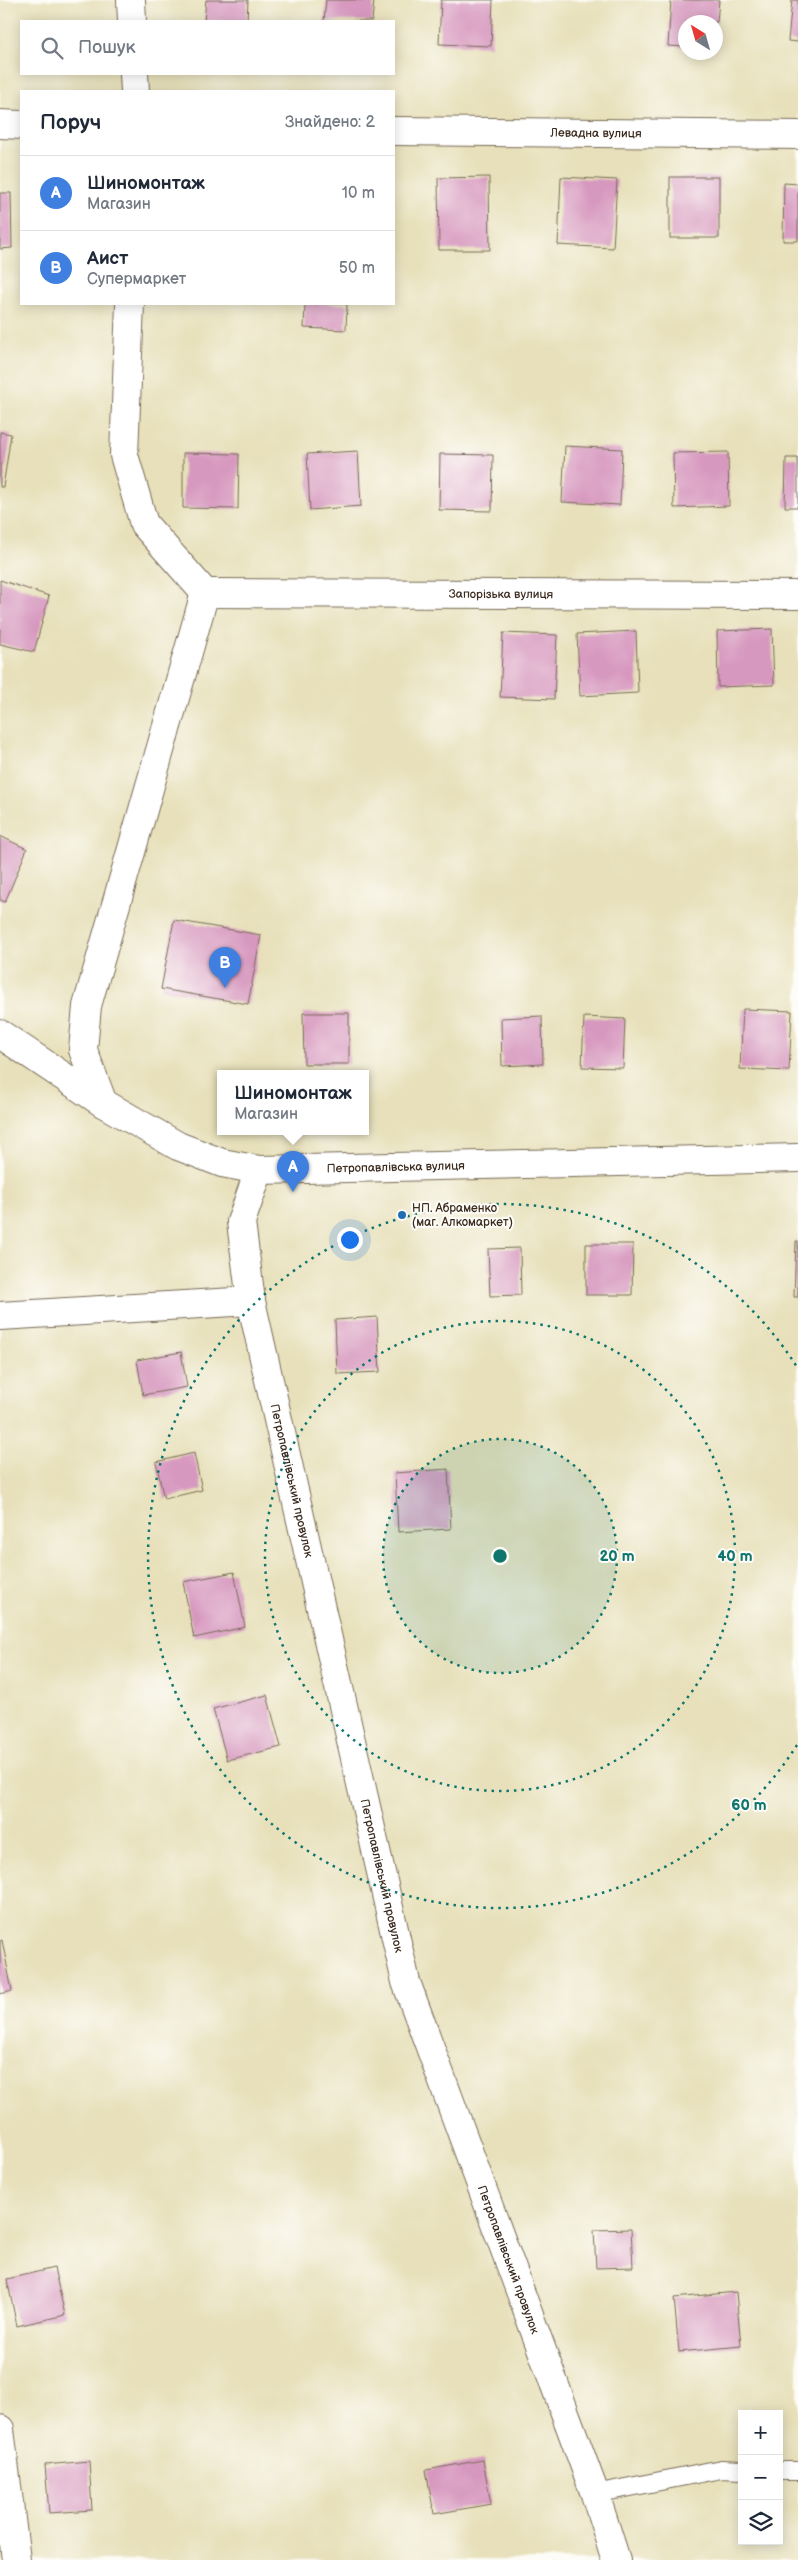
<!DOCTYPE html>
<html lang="uk">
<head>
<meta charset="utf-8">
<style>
	:root { --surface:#fff; --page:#f2f2f3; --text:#1f2937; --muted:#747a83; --line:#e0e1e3; --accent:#1f6fb2 }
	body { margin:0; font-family:"Balsamiq Sans",sans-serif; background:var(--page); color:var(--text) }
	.controls { position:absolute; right:15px; bottom:15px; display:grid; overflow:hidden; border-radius:0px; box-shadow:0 2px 12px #0003 }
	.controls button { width:45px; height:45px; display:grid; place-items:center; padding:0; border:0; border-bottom:1px solid var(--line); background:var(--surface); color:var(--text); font:25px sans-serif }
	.compass { position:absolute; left:678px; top:15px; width:45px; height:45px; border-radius:50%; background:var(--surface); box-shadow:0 2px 12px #0003; rotate:323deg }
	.you { position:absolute; left:349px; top:1239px; width:18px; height:18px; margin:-12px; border:4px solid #fff; border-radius:50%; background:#1a73e8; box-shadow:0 0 0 8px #1a73e833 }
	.badge { display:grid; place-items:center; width:32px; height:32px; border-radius:50%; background:var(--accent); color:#fff; font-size:16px; font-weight:700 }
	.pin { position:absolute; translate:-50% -41px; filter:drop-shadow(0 1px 2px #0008) }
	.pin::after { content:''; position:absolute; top:26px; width:18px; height:15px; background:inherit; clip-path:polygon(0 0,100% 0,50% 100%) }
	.popup { position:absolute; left:217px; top:1070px; width:152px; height:65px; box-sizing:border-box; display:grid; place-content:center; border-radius:0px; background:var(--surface); filter:drop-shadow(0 1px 4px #0005); font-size:16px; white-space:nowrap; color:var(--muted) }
	.popup b { font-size:19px; color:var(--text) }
	.popup::after { content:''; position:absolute; left:50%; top:100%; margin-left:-10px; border:10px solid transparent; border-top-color:var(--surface) }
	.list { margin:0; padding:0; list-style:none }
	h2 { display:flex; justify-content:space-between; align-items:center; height:65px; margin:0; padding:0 20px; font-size:21px }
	h2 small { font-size:16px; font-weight:400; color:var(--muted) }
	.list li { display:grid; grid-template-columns:32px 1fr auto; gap:15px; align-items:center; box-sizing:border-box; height:75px; padding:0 20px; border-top:1px solid var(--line) }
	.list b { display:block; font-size:19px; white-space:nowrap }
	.list p { margin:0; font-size:16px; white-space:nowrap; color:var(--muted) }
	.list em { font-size:16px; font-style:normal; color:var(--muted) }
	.icon { flex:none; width:28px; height:28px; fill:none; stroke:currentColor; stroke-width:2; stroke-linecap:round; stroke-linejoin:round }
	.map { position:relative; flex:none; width:798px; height:2560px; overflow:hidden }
	.search { position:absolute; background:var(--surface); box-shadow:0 2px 12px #0003; left:20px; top:20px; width:375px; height:55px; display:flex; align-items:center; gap:12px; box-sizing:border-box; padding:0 18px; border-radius:0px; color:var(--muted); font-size:19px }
	.panel { position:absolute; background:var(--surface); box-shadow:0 2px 12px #0003; left:20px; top:90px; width:375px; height:215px; border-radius:0px }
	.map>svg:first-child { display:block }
	.building { fill:#d798bf }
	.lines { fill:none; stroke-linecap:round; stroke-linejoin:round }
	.lane-casing { stroke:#776a55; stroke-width:20 }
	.street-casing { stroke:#776a55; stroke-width:30 }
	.secondary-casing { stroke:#776a55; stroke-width:30 }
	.lane { stroke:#fff; stroke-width:18 }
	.street { stroke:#fff; stroke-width:28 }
	.secondary { stroke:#fff; stroke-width:28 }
	.ring { fill:none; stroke:#0f766e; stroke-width:2.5; stroke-dasharray:2.5 5 }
	.poi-dot { fill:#1f6fb2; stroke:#fdfcf7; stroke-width:2 }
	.labels { text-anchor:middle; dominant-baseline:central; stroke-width:4; stroke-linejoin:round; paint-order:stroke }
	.street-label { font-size:12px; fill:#3b2a1e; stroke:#fdfcf7 }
	.poi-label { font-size:12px; fill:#3b2a1e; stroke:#fdfcf7; text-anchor:start }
	.centre { fill:#0f766e; stroke:#fdfcf7; stroke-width:2.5 }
	.ring-label { font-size:15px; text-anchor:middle; font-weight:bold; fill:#0f766e; stroke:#fdfcf7; stroke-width:4; stroke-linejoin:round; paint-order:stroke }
</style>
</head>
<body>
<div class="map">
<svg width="798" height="2560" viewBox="0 0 798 2560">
	<rect width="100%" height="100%" fill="#fdfcf7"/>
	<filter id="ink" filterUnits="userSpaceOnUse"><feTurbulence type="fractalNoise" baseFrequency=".02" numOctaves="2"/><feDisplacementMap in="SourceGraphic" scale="10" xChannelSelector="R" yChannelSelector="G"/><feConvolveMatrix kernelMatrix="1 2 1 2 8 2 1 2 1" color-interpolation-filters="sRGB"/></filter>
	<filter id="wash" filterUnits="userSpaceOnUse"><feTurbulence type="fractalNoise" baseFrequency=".0096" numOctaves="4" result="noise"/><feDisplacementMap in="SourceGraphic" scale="20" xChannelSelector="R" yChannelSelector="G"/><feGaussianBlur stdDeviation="1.12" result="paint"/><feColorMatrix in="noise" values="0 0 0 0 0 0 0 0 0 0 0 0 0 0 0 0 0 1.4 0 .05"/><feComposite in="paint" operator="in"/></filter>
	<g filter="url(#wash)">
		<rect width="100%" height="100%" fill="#e7e0ba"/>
		<g id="blocks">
			<g class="building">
				<polygon points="206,0 248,0 247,21 204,21"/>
				<polygon points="326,0 374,0 372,21 324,21"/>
				<polygon points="441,0 493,0 491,46 439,44"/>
				<polygon points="671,0 719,0 717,22 686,22 686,47 668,46"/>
				<polygon points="792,0 798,0 798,42 788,41"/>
				<polygon points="489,177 490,250 439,250 438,178"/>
				<polygon points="561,177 617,180 613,248 558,245"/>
				<rect x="670" y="177" width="49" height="61"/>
				<polygon points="784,183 798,184 798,241 783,241"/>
				<polygon points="0,193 11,193 12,248 0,249"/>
				<polygon points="305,304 347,304 346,330 304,328"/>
				<polygon points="0,432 11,434 3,487 0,487"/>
				<polygon points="565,446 622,449 620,505 562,502"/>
				<polygon points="358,451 361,506 310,510 307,454"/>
				<polygon points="728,452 729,506 674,508 673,453"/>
				<polygon points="183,453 239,454 238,509 183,508"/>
				<polygon points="440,454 493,455 492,511 439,510"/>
				<polygon points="786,458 798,458 798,507 785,507"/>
				<polygon points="0,580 49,596 34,652 0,644"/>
				<polygon points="772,629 774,685 718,687 717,631"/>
				<polygon points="636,631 638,693 580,696 577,634"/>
				<polygon points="503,633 557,635 554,699 500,697"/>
				<polygon points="0,836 27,849 5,902 0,900"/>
				<polygon points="174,920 261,935 248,1004 161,989"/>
				<polygon points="743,1009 792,1011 789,1071 740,1069"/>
				<polygon points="303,1013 349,1013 349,1064 304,1064"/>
				<polygon points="542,1016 543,1064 502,1066 501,1018"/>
				<polygon points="584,1017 625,1019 623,1068 582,1067"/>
				<polygon points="796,1241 798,1241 798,1297 794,1297"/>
				<polygon points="586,1244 633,1244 632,1295 586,1295"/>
				<polygon points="520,1248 521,1295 490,1296 488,1249"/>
				<polygon points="377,1317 380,1372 337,1374 335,1320"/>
				<polygon points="181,1352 187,1387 143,1395 137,1360"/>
				<polygon points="194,1453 202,1490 164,1499 156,1462"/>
				<polygon points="448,1469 451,1529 398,1532 395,1473"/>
				<polygon points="234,1572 245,1627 194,1638 183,1582"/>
				<polygon points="267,1695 281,1747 227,1760 213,1709"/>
				<polygon points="2,1940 12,1991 0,1994 0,1941"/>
				<polygon points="631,2229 633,2267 596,2268 594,2230"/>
				<polygon points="54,2268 65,2315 17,2326 7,2279"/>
				<polygon points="736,2292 741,2346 679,2352 674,2298"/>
				<polygon points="483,2460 491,2504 434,2514 426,2470"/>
				<polygon points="89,2461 92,2510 49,2513 45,2465"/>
			</g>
		</g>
	</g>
	<g filter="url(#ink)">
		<use href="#blocks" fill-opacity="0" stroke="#776a55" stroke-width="1"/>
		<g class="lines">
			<defs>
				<g id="lane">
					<polyline points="779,2471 798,2471"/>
					<polyline points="595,2494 721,2469 742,2470"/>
				</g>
				<g id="street">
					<polyline points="131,0 132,21"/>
					<polyline points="134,74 135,91"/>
					<polyline points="0,124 21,125"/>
					<path id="s1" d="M394 131 798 135"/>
					<polyline points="130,304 124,455 144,524 205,593"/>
					<path id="s2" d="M205 593 798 595"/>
					<polyline points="103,1103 83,1050 87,1006 205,593"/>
					<polyline points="0,1316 251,1301"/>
					<polyline points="0,2429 16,2560"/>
				</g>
				<g id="secondary">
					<path id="s3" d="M0 1034 103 1103 178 1146 222 1163 259 1170 798 1158"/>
					<path id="s4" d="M259 1170 241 1222 251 1301 406 1982 595 2494 616 2560"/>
				</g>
			</defs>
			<use href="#lane" class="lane-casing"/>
			<use href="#street" class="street-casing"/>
			<use href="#secondary" class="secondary-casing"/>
			<use href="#lane" class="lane"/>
			<use href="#street" class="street"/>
			<use href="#secondary" class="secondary"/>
		</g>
	</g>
	<circle cx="500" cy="1556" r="117" fill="#0f766e" fill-opacity=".12"/>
	<g class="ring">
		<circle cx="500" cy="1556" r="117"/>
		<circle cx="500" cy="1556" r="235"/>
		<path d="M797 1745A352 352 0 1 1 797 1367"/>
	</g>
	<circle class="poi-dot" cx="402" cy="1215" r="5"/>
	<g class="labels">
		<g class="street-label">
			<text stroke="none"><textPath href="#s1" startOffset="202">Левадна вулиця</textPath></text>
			<text stroke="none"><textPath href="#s2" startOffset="296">Запорізька вулиця</textPath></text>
			<text stroke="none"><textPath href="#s3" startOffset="432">Петропавлівська вулиця</textPath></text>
			<text stroke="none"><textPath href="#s4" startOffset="319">Петропавлівський провулок</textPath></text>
			<text stroke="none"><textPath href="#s4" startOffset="724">Петропавлівський провулок</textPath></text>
			<text stroke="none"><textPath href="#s4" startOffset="1129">Петропавлівський провулок</textPath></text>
		</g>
		<g class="poi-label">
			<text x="412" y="1208">НП. Абраменко<tspan x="412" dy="14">(маг. Алкомаркет)</tspan></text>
		</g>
	</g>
	<circle cx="500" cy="1556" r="8" class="centre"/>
	<g class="ring-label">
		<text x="617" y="1561">20 m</text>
		<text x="735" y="1561">40 m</text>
		<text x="749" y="1810">60 m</text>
	</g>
</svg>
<div class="controls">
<button>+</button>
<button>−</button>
<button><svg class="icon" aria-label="layers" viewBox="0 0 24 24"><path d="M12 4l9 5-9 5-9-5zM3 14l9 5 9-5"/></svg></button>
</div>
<svg class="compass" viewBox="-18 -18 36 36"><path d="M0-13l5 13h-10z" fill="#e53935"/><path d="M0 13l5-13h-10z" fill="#747a83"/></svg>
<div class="you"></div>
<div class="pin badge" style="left:293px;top:1192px;background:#3f7fe0">A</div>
<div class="popup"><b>Шиномонтаж</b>Магазин</div>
<div class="pin badge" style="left:225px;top:988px;background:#3f7fe0">B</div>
<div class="search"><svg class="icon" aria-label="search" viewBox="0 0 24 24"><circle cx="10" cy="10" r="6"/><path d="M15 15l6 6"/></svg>Пошук</div>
<section class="panel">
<h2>Поруч<small>Знайдено: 2</small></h2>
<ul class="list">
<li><span class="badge" style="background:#3f7fe0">A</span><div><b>Шиномонтаж</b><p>Магазин</p></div><em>10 m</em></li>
<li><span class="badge" style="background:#3f7fe0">B</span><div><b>Аист</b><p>Супермаркет</p></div><em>50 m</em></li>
</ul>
</section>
</div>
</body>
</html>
